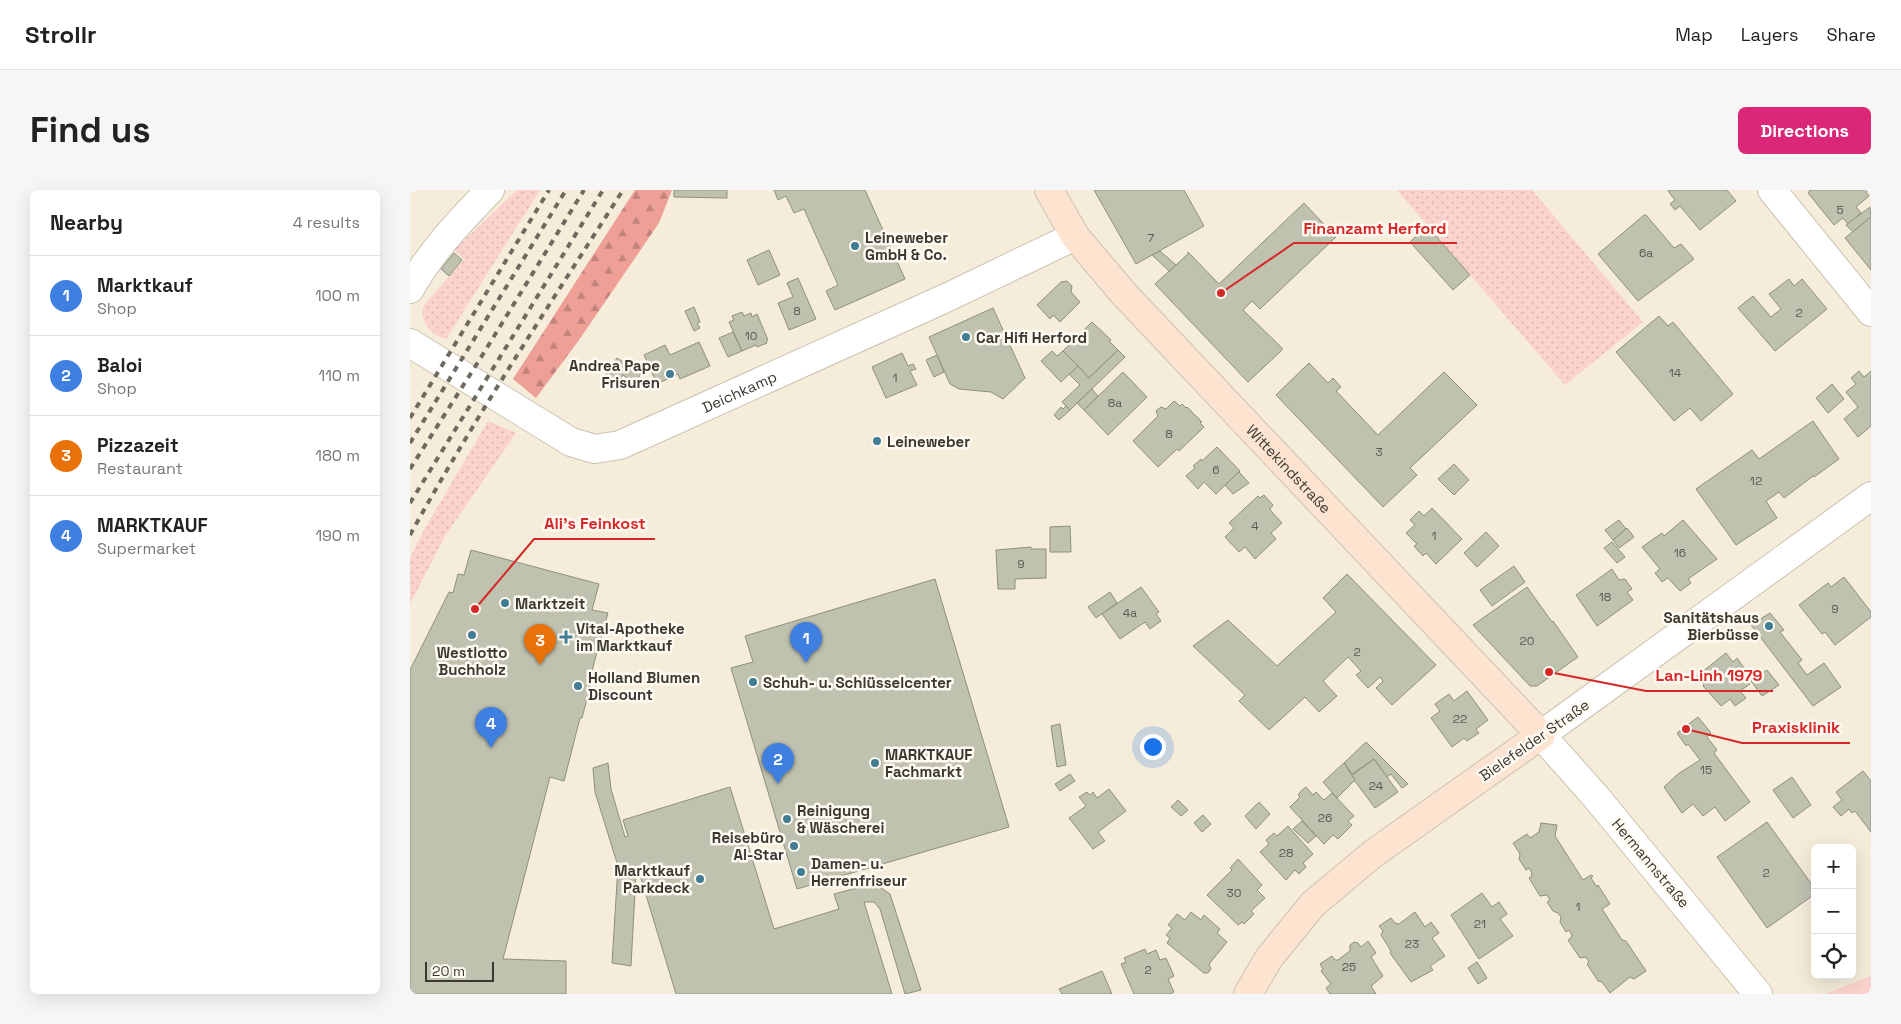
<!DOCTYPE html>
<html lang="en">
<head>
<meta charset="utf-8">
<style>
	:root { --surface:#fff; --page:#f6f6f6; --text:#222; --muted:#767676; --line:#e0e0e0; --accent:#db2777 }
	body { margin:0; font-family:"Space Grotesk",sans-serif; background:var(--page); color:var(--text) }
	.controls { position:absolute; right:15px; bottom:15px; display:grid; overflow:hidden; border-radius:8px; box-shadow:0 5px 20px #0002 }
	.controls button { width:45px; height:45px; display:grid; place-items:center; padding:0; border:0; border-bottom:1px solid var(--line); background:var(--surface); color:var(--text); font:25px sans-serif }
	.scale { position:absolute; left:15px; bottom:12px; width:69px; box-sizing:border-box; padding-left:5px; border:2px solid #3b3831; border-top:0; font-size:14px; line-height:18px; white-space:nowrap; color:#3b3831; -webkit-text-stroke:4px #fefaf2; paint-order:stroke }
	.you { position:absolute; left:742px; top:556px; width:18px; height:18px; margin:-12px; border:4px solid #fff; border-radius:50%; background:#1a73e8; box-shadow:0 0 0 8px #1a73e833 }
	.badge { display:grid; place-items:center; width:32px; height:32px; border-radius:50%; background:var(--accent); color:#fff; font-size:16px; font-weight:700 }
	.pin { position:absolute; translate:-50% -41px; filter:drop-shadow(0 1px 2px #0008) }
	.pin::after { content:''; position:absolute; top:26px; width:18px; height:15px; background:inherit; clip-path:polygon(0 0,100% 0,50% 100%) }
	.list { margin:0; padding:0; list-style:none }
	h2 { display:flex; justify-content:space-between; align-items:center; height:65px; margin:0; padding:0 20px; font-size:21px }
	h2 small { font-size:16px; font-weight:400; color:var(--muted) }
	.list li { display:grid; grid-template-columns:32px 1fr auto; gap:15px; align-items:center; box-sizing:border-box; height:80px; padding:0 20px; border-top:1px solid var(--line) }
	.list b { display:block; font-size:19px; white-space:nowrap }
	.list p { margin:0; font-size:16px; white-space:nowrap; color:var(--muted) }
	.list em { font-size:16px; font-style:normal; color:var(--muted) }
	.icon { flex:none; width:28px; height:28px; fill:none; stroke:currentColor; stroke-width:2; stroke-linecap:round; stroke-linejoin:round }
	.map { position:relative; flex:none; width:1461px; height:804px; overflow:hidden; border-radius:8px }
	header { display:flex; align-items:center; gap:30px; box-sizing:border-box; height:70px; padding:0 25px; background:var(--surface); border-bottom:1px solid var(--line) }
	header strong { font-size:24px }
	nav { display:flex; gap:28px; margin-inline-start:auto; font-size:18px }
	.intro { display:flex; align-items:center; justify-content:space-between; box-sizing:border-box; height:120px; padding:0 30px }
	h1 { margin:0; font-size:35px }
	.button { padding:12px 22px; border-radius:8px; background:var(--accent); color:#fff; font-size:18px; font-weight:700 }
	main { display:flex; gap:30px; padding:0 30px }
	aside { flex:1; background:var(--surface); border-radius:8px; box-shadow:0 5px 20px #0002 }
	.map>svg:first-child { display:block }
	.grass { fill:url(#grass-dots) }
	.forest { fill:url(#forest-firs) }
	.green { fill:#fbd2cd }
	.building { fill:#c0c2b0; stroke:#8e8f7e }
	.lines { fill:none; stroke-linecap:round; stroke-linejoin:round }
	.street-casing { stroke:#cbc2b1; stroke-width:30 }
	.secondary-casing { stroke:#cbc2b1; stroke-width:30 }
	.street { stroke:#fff; stroke-width:28 }
	.secondary { stroke:#fde4d1; stroke-width:28 }
	.rail { stroke:#6f6a60; stroke-width:4; stroke-dasharray:6 6; stroke-linecap:butt }
	.poi-dot { fill:#407d94; stroke:#fefaf2; stroke-width:2 }
	.labels { text-anchor:middle; dominant-baseline:central; stroke-width:5; stroke-linejoin:round; paint-order:stroke }
	.number-label { font-size:12px; fill:#5c5a51 }
	.poi-label { font-size:15px; font-weight:bold; fill:#3b3831; stroke:#fefaf2; text-anchor:start }
	.street-label { font-size:15px; fill:#3b3831; stroke:#fefaf2 }
	.leader { fill:none; stroke:#d62828; stroke-width:2 }
	.callout-dot { fill:#d62828; stroke:#fefaf2; stroke-width:2 }
	.callout-label { font-size:16px; text-anchor:middle; font-weight:bold; fill:#d62828; stroke:#fefaf2; stroke-width:5; stroke-linejoin:round; paint-order:stroke }
</style>
</head>
<body>
<header>
<strong>Strollr</strong>
<nav><a>Map</a><a>Layers</a><a>Share</a></nav>
</header>
<div class="intro"><h1>Find us</h1><a class="button">Directions</a></div>
<main>
<aside>
<h2>Nearby<small>4 results</small></h2>
<ul class="list">
<li><span class="badge" style="background:#3f7fe0">1</span><div><b>Marktkauf</b><p>Shop</p></div><em>100 m</em></li>
<li><span class="badge" style="background:#3f7fe0">2</span><div><b>Baloi</b><p>Shop</p></div><em>110 m</em></li>
<li><span class="badge" style="background:#e8710a">3</span><div><b>Pizzazeit</b><p>Restaurant</p></div><em>180 m</em></li>
<li><span class="badge" style="background:#3f7fe0">4</span><div><b>MARKTKAUF</b><p>Supermarket</p></div><em>190 m</em></li>
</ul>
</aside>
<div class="map">
<svg width="1461" height="804" viewBox="0 0 1461 804">
	<defs>
		<pattern id="grass-dots" width="8" height="8" patternUnits="userSpaceOnUse" patternTransform="scale(1.25)"><rect width="8" height="8" fill="#fbd2cd"/><path d="M2 2h.1M6 6h.1" fill="none" stroke="#d8b5b0" stroke-width="1.8" stroke-linecap="round"/></pattern>
		<pattern id="forest-firs" width="22" height="20" patternUnits="userSpaceOnUse" patternTransform="scale(1.25)"><rect width="22" height="20" fill="#eea097"/><path d="M5 1l3.5 6h-7zM16 11l3.5 6h-7z" fill="#c2837c"/></pattern>
	</defs>
	<rect width="100%" height="100%" fill="#f5ecda"/>
	<g class="grass">
		<path d="M107 0H130L36 149C20 144 9 132 14 115L54 70 44 60Z"/>
		<polygon points="987,0 1122,0 1233,132 1155,195"/>
		<polygon points="78,231 106,243 35,346 0,414 0,368 13,342"/>
	</g>
	<polygon class="forest" points="225,0 262,0 249,33 169,150 126,208 103,189"/>
	<polygon class="green" points="1461,786 1461,804 1415,804"/>
	<g class="building">
		<polygon points="264,0 317,0 317,8 264,7"/>
		<polygon points="364,0 455,0 495,89 425,120 416,101 428,95 394,19 384,23 376,6 368,10"/>
		<polygon points="684,0 774,0 794,36 726,74"/>
		<polygon points="1259,0 1317,0 1326,11 1290,40 1270,16 1265,20 1260,14 1265,10 1258,1"/>
		<polygon points="1400,0 1459,0 1456,2 1459,6 1446,17 1451,23 1438,34 1433,28 1424,35 1398,3"/>
		<polygon points="894,13 926,47 850,119 842,111 833,120 872,158 872,160 838,192 745,94 778,64 778,62 809,94"/>
		<polygon points="1460,17 1461,27 1443,42 1436,35"/>
		<polygon points="1234,25 1236,25 1264,58 1271,54 1284,69 1228,111 1188,64"/>
		<polygon points="1461,27 1461,80 1435,48"/>
		<polygon points="1017,36 1060,85 1043,100 1000,52"/>
		<polygon points="359,60 370,85 348,95 337,70"/>
		<polygon points="750,61 766,75 759,81 742,65"/>
		<polygon points="44,63 52,70 39,86 31,79"/>
		<polygon points="388,88 406,129 379,140 368,113 383,107 377,93"/>
		<polygon points="1379,89 1384,96 1392,89 1417,119 1365,161 1328,118 1343,106 1361,127 1371,119 1359,104"/>
		<polygon points="657,91 662,96 661,102 670,112 650,132 643,125 640,129 627,115 651,92"/>
		<polygon points="284,117 290,132 287,133 290,138 284,141 275,121"/>
		<polygon points="583,118 615,188 593,209 581,202 549,199 540,194 519,147"/>
		<polygon points="332,122 334,126 341,123 342,127 347,124 358,150 356,151 357,153 347,157 346,155 332,161 319,132 324,130 322,126"/>
		<polygon points="1249,126 1258,136 1263,132 1323,204 1291,231 1280,218 1264,231 1206,162"/>
		<polygon points="682,132 701,150 699,151 708,160 679,188 653,161"/>
		<polygon points="323,142 332,161 318,167 309,148"/>
		<polygon points="289,152 300,176 270,189 268,184 247,194 234,165 255,155 260,165"/>
		<polygon points="708,160 715,167 660,220 652,212 670,195 659,184 668,176 679,188"/>
		<polygon points="642,161 647,166 653,161 668,176 651,192 631,171"/>
		<polygon points="492,163 498,176 503,174 506,179 500,181 507,195 476,208 462,177"/>
		<polygon points="527,165 534,182 524,187 516,170"/>
		<polygon points="207,168 231,184 224,193 213,185 207,194 195,186"/>
		<polygon points="899,173 918,193 923,188 931,197 926,201 968,245 1034,182 1067,215 1000,278 1007,285 973,317 866,205"/>
		<polygon points="1449,181 1454,187 1461,181 1461,236 1448,247 1434,229 1448,217 1436,202 1446,194 1441,188"/>
		<polygon points="713,182 737,207 698,245 674,220"/>
		<polygon points="1422,194 1434,209 1418,223 1406,208"/>
		<polygon points="682,199 688,206 674,220 667,213"/>
		<polygon points="764,211 770,216 772,214 776,218 777,217 792,232 790,233 794,237 769,261 767,259 748,277 723,251 748,226 746,221 751,217 756,219"/>
		<polygon points="656,216 660,220 649,230 644,225 651,217 653,219"/>
		<polygon points="1403,231 1429,269 1404,287 1403,286 1374,308 1369,302 1356,311 1367,328 1326,355 1286,299 1342,260 1349,269"/>
		<polygon points="807,257 830,281 806,304 794,292 788,299 776,286 785,278 783,276 791,269 792,271"/>
		<polygon points="1044,274 1059,290 1044,305 1028,289"/>
		<polygon points="829,282 839,293 823,304 815,295"/>
		<polygon points="854,305 863,315 860,319 861,321 872,333 861,343 866,349 845,369 835,357 829,362 815,347 824,338 819,333 848,306 850,308"/>
		<polygon points="1022,318 1052,349 1026,374 1016,363 1013,366 1004,356 1007,354 996,343 1005,335 1000,330 1009,321 1014,326"/>
		<polygon points="1209,330 1216,339 1203,350 1195,340"/>
		<polygon points="1273,330 1307,369 1278,389 1281,393 1270,401 1258,388 1252,392 1245,383 1250,379 1232,357 1252,343 1254,346"/>
		<polygon points="660,336 661,362 640,362 640,337"/>
		<polygon points="1217,338 1224,347 1209,358 1203,350"/>
		<polygon points="1076,342 1089,356 1067,377 1054,363"/>
		<polygon points="1202,352 1215,367 1207,373 1194,358"/>
		<polygon points="621,357 621,359 636,359 636,388 605,389 605,399 588,399 586,360"/>
		<polygon points="61,360 189,394 182,420 198,423 184,473 181,486 183,486 172,528 170,528 154,591 140,587 93,769 156,771 156,804 0,804 0,480 39,402 43,403 48,384 54,385"/>
		<polygon points="1104,376 1115,392 1082,416 1070,400"/>
		<polygon points="1202,379 1209,390 1215,389 1222,399 1217,402 1223,410 1187,436 1166,405"/>
		<polygon points="937,384 1026,475 982,515 966,498 973,491 970,487 958,498 946,485 951,481 938,467 913,491 927,506 909,522 895,507 859,540 829,511 835,505 783,456 818,430 867,476 926,422 913,408"/>
		<polygon points="1434,387 1461,422 1461,427 1425,455 1415,442 1412,444 1389,415 1418,393 1421,397"/>
		<polygon points="525,389 599,637 387,699 321,478 343,472 335,446"/>
		<polygon points="731,397 749,422 746,424 751,431 740,439 735,432 710,449 692,424"/>
		<polygon points="1117,397 1142,432 1143,431 1168,467 1127,496 1120,496 1063,435"/>
		<polygon points="700,402 707,413 686,428 678,417"/>
		<polygon points="1360,423 1374,440 1370,442 1392,470 1388,473 1397,485 1414,473 1431,497 1403,516 1341,435"/>
		<polygon points="1316,463 1323,472 1327,468 1337,482 1333,485 1340,494 1330,501 1336,508 1325,516 1320,509 1311,516 1293,496 1294,495 1287,486"/>
		<polygon points="1357,480 1369,495 1352,506 1341,491"/>
		<polygon points="1057,501 1078,530 1066,539 1069,543 1057,551 1054,548 1042,557 1021,528 1030,521 1025,514 1039,504 1044,511"/>
		<polygon points="1288,527 1301,543 1297,547 1307,560 1304,563 1340,612 1315,631 1305,617 1293,626 1283,614 1272,623 1254,597 1268,584 1290,570 1278,554 1276,556 1267,543"/>
		<polygon points="650,534 656,575 647,577 641,536"/>
		<polygon points="956,552 998,594 992,598 981,584 977,587 964,569 942,584 934,573"/>
		<polygon points="964,569 988,602 965,618 941,586"/>
		<polygon points="198,573 201,599 215,647 218,646 213,630 320,597 364,739 429,719 424,704 458,695 468,696 480,704 511,800 495,804 470,719 464,712 454,712 482,804 266,804 229,682 226,683 221,776 202,773 208,676 185,602 183,578"/>
		<polygon points="934,573 945,590 927,608 913,592"/>
		<polygon points="1453,581 1461,591 1461,642 1445,621 1442,623 1439,619 1431,626 1423,617 1432,610 1426,602"/>
		<polygon points="660,584 665,591 650,601 645,594"/>
		<polygon points="1382,587 1401,615 1383,628 1363,600"/>
		<polygon points="896,597 903,605 906,602 914,610 922,603 944,626 938,631 942,635 928,649 923,645 914,654 880,617 890,607 888,605 892,600"/>
		<polygon points="699,599 716,621 688,642 695,651 683,659 659,628 676,616 669,607 677,602 680,605 683,602 687,608"/>
		<polygon points="768,610 778,620 771,626 761,617"/>
		<polygon points="849,612 860,624 846,639 835,626"/>
		<polygon points="793,625 801,634 792,642 784,633"/>
		<polygon points="892,631 906,646 898,653 883,639"/>
		<polygon points="1357,632 1405,699 1405,704 1357,738 1307,667"/>
		<polygon points="1131,633 1147,635 1145,646 1173,690 1181,685 1183,686 1181,688 1187,697 1188,695 1200,714 1192,719 1212,750 1216,751 1236,781 1224,789 1220,787 1200,803 1192,792 1188,791 1177,774 1179,772 1176,767 1170,768 1158,750 1161,748 1162,745 1159,740 1156,742 1150,732 1151,727 1148,723 1143,721 1137,712 1140,710 1137,705 1130,706 1119,688 1121,687 1122,683 1119,678 1116,680 1109,669 1110,664 1103,653 1117,644 1120,648 1129,642"/>
		<polygon points="878,636 903,664 893,673 896,677 889,684 885,680 876,690 850,662 859,654 856,650 864,643 867,646"/>
		<polygon points="828,669 852,695 847,700 855,708 841,721 844,724 834,734 832,732 828,735 797,705 822,680 820,678"/>
		<polygon points="1072,703 1082,717 1089,712 1097,724 1090,729 1103,746 1069,769 1041,725"/>
		<polygon points="781,722 791,730 794,725 810,739 807,743 817,752 799,774 801,779 798,783 794,783 757,753 760,748 756,745 762,738 758,735 767,724 775,730"/>
		<polygon points="1005,722 1015,737 1021,732 1029,743 1022,748 1035,766 1020,776 1023,780 1001,792 980,763 981,761 971,745 973,741 969,736 981,728 985,733 989,734"/>
		<polygon points="958,751 966,763 961,767 973,786 961,796 966,804 920,804 916,798 921,794 911,781 913,779 910,774 922,766 925,770 928,770 940,761 940,755 944,752 948,753 951,757"/>
		<polygon points="735,759 737,764 746,760 750,770 756,768 764,786 758,789 764,802 760,804 724,804 711,774 716,772 714,768"/>
		<polygon points="1067,772 1077,788 1068,794 1058,778"/>
		<polygon points="692,781 702,804 652,804 649,799"/>
	</g>
	<g class="lines">
		<defs>
			<g id="street">
				<polyline points="1362,0 1461,122"/>
				<path d="M0 99C21 61 50 31 80 0"/>
				<path id="s1" d="M0 153 161 252 185 259 210 255 538 107 665 46"/>
				<polyline points="1348,804 1186,607 1131,545 1461,306"/>
			</g>
			<g id="secondary">
				<path id="s2" d="M639 0 665 46 714 104 1131 545 964 663 903 714 859 768 838 804"/>
			</g>
		</defs>
		<use href="#street" class="street-casing"/>
		<use href="#secondary" class="secondary-casing"/>
		<use href="#street" class="street"/>
		<use href="#secondary" class="secondary"/>
		<g class="rail">
			<polyline points="0,228 139,0"/>
			<polyline points="0,253 156,0"/>
			<polyline points="0,279 70,169 174,0"/>
			<polyline points="0,313 193,0"/>
			<path d="M0 345C65 227 140 114 213 0"/>
		</g>
	</g>
	<g class="poi-dot">
		<circle cx="445" cy="56" r="5"/>
		<circle cx="556" cy="147" r="5"/>
		<circle cx="260" cy="184" r="5"/>
		<circle cx="467" cy="251" r="5"/>
		<circle cx="95" cy="413" r="5"/>
		<circle cx="1359" cy="436" r="5"/>
		<circle cx="62" cy="445" r="5"/>
		<path d="M153.5 439.5h5v5h5v5h-5v5h-5v-5h-5v-5h5z"/>
		<circle cx="343" cy="492" r="5"/>
		<circle cx="168" cy="496" r="5"/>
		<circle cx="465" cy="573" r="5"/>
		<circle cx="377" cy="629" r="5"/>
		<circle cx="384" cy="656" r="5"/>
		<circle cx="391" cy="682" r="5"/>
		<circle cx="290" cy="689" r="5"/>
	</g>
	<g class="labels">
		<g class="number-label">
			<text x="1430" y="20">5</text>
			<text x="741" y="48">7</text>
			<text x="1236" y="63">6a</text>
			<text x="387" y="121">8</text>
			<text x="1389" y="123">2</text>
			<text x="341" y="146">10</text>
			<text x="1265" y="183">14</text>
			<text x="485" y="188">1</text>
			<text x="705" y="213">8a</text>
			<text x="759" y="244">8</text>
			<text x="969" y="262">3</text>
			<text x="806" y="280">6</text>
			<text x="1346" y="291">12</text>
			<text x="845" y="336">4</text>
			<text x="1024" y="346">1</text>
			<text x="1270" y="363">16</text>
			<text x="611" y="374">9</text>
			<text x="1195" y="407">18</text>
			<text x="1425" y="419">9</text>
			<text x="720" y="423">4a</text>
			<text x="1117" y="451">20</text>
			<text x="947" y="462">2</text>
			<text x="1050" y="529">22</text>
			<text x="1296" y="580">15</text>
			<text x="966" y="596">24</text>
			<text x="915" y="628">26</text>
			<text x="876" y="663">28</text>
			<text x="1356" y="683">2</text>
			<text x="824" y="703">30</text>
			<text x="1168" y="717">1</text>
			<text x="1070" y="734">21</text>
			<text x="1002" y="754">23</text>
			<text x="939" y="777">25</text>
			<text x="738" y="780">2</text>
		</g>
		<g class="poi-label">
			<text x="455" y="47">Leineweber<tspan x="455" dy="17">GmbH &amp; Co.</tspan></text>
			<text x="566" y="147">Car Hifi Herford</text>
			<text x="250" y="175" text-anchor="end">Andrea Pape<tspan x="250" dy="17">Frisuren</tspan></text>
			<text x="477" y="251">Leineweber</text>
			<text x="105" y="413">Marktzeit</text>
			<text x="1349" y="427" text-anchor="end">Sanitätshaus<tspan x="1349" dy="17">Bierbüsse</tspan></text>
			<text x="166" y="438">Vital-Apotheke<tspan x="166" dy="17">im Marktkauf</tspan></text>
			<text x="62" y="462" text-anchor="middle">Westlotto<tspan x="62" dy="17">Buchholz</tspan></text>
			<text x="178" y="487">Holland Blumen<tspan x="178" dy="17">Discount</tspan></text>
			<text x="353" y="492">Schuh- u. Schlüsselcenter</text>
			<text x="475" y="564">MARKTKAUF<tspan x="475" dy="17">Fachmarkt</tspan></text>
			<text x="387" y="620">Reinigung<tspan x="387" dy="17">&amp; Wäscherei</tspan></text>
			<text x="374" y="647" text-anchor="end">Reisebüro<tspan x="374" dy="17">Al-Star</tspan></text>
			<text x="401" y="673">Damen- u.<tspan x="401" dy="17">Herrenfriseur</tspan></text>
			<text x="280" y="680" text-anchor="end">Marktkauf<tspan x="280" dy="17">Parkdeck</tspan></text>
		</g>
		<g class="street-label">
			<text stroke="none"><textPath href="#s1" startOffset="370">Deichkamp</textPath></text>
			<text stroke="none"><textPath href="#s2" startOffset="369">Wittekindstraße</textPath></text>
			<text transform="translate(1124 550) rotate(-35)">Bielefelder Straße</text>
			<text transform="translate(1241 673) rotate(50)">Hermannstraße</text>
		</g>
	</g>
	<path class="leader" d="M811 103L884 53H1047M65 419L124 349H245M1139 482L1236 501H1363M1276 539L1332 553H1440"/>
	<g class="callout-dot">
		<circle cx="811" cy="103" r="5"/>
		<circle cx="65" cy="419" r="5"/>
		<circle cx="1139" cy="482" r="5"/>
		<circle cx="1276" cy="539" r="5"/>
	</g>
	<g class="callout-label">
		<text x="965" y="44">Finanzamt Herford</text>
		<text x="185" y="339">Ali's Feinkost</text>
		<text x="1299" y="491">Lan-Linh 1979</text>
		<text x="1386" y="543">Praxisklinik</text>
	</g>
</svg>
<div class="controls">
<button>+</button>
<button>−</button>
<button><svg class="icon" aria-label="locate" viewBox="0 0 24 24"><circle cx="12" cy="12" r="6"/><path d="M12 2v4M12 18v4M2 12h4M18 12h4"/></svg></button>
</div>
<div class="scale">20 m</div>
<div class="you"></div>
<div class="pin badge" style="left:396px;top:473px;background:#3f7fe0">1</div>
<div class="pin badge" style="left:368px;top:594px;background:#3f7fe0">2</div>
<div class="pin badge" style="left:130px;top:475px;background:#e8710a">3</div>
<div class="pin badge" style="left:81px;top:558px;background:#3f7fe0">4</div>
</div>
</main>
</body>
</html>
